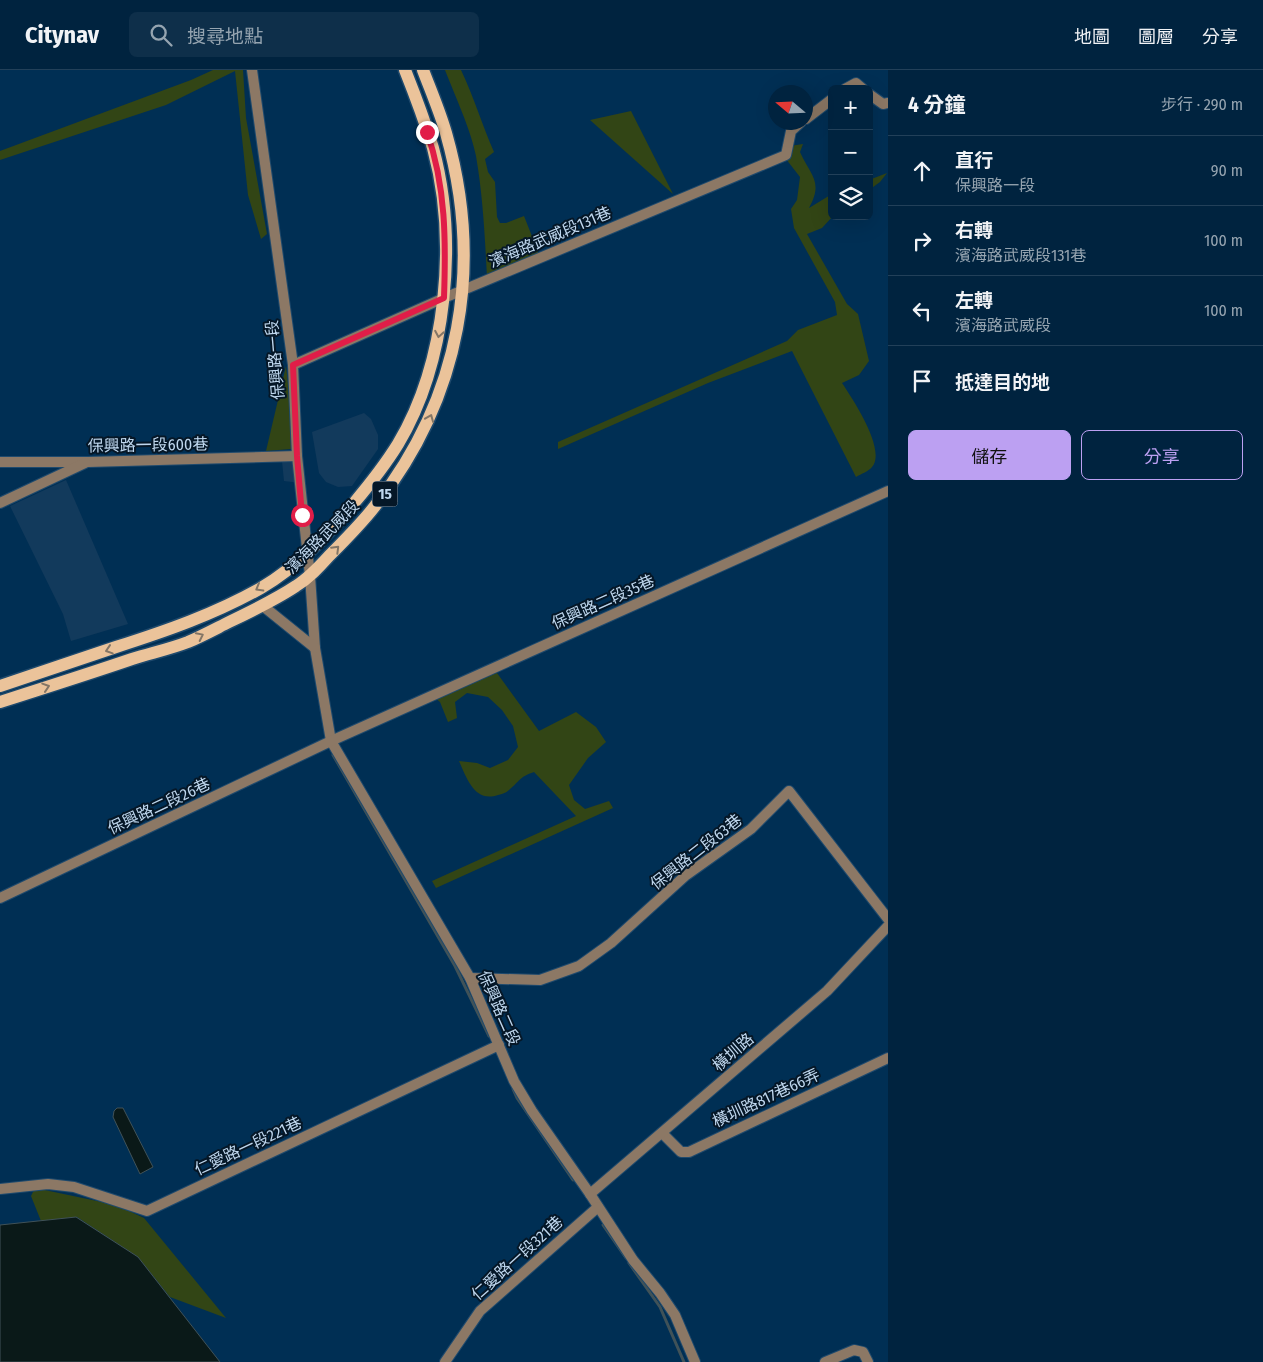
<!DOCTYPE html>
<html lang="zh-TW">
<head>
<meta charset="utf-8">
<style>
	:root { --surface:#00233f; --page:#0e2f4a; --text:#f1f3f6; --muted:#95a4b0; --line:#224059; --accent:#bca0f2 }
	body { margin:0; font-family:"Fira Sans Condensed","Noto Sans TC",sans-serif; background:var(--page); color:var(--text) }
	.controls { position:absolute; right:15px; top:15px; display:grid; overflow:hidden; border-radius:8px; box-shadow:0 5px 20px #0002 }
	.controls button { width:45px; height:45px; display:grid; place-items:center; padding:0; border:0; border-bottom:1px solid var(--line); background:var(--surface); color:var(--text); font:25px sans-serif }
	.compass { position:absolute; left:768px; top:15px; width:45px; height:45px; border-radius:50%; background:var(--surface); box-shadow:0 5px 20px #0002; rotate:289deg }
	.stop { position:absolute; width:15px; height:15px; margin:-11px; border:4px solid #e11d48; border-radius:50%; background:#fff }
	.stop.end { background:#e11d48; border-color:#fff; box-shadow:0 1px 5px #0008 }
	.list { margin:0; padding:0; list-style:none }
	h2 { display:flex; justify-content:space-between; align-items:center; height:65px; margin:0; padding:0 20px; font-size:21px }
	h2 small { font-size:16px; font-weight:400; color:var(--muted) }
	.list li { display:grid; grid-template-columns:32px 1fr auto; gap:15px; align-items:center; box-sizing:border-box; height:70px; padding:0 20px; border-top:1px solid var(--line) }
	.list b { display:block; font-size:19px; white-space:nowrap }
	.list p { margin:0; font-size:16px; white-space:nowrap; color:var(--muted) }
	.list em { font-size:16px; font-style:normal; color:var(--muted) }
	.actions { display:flex; gap:10px; padding:15px 20px }
	.actions a { flex:1; padding:11px 0; border:1px solid var(--accent); border-radius:8px; text-align:center; font-size:18px; color:var(--accent) }
	.actions .main { background:var(--accent); color:#111 }
	.icon { flex:none; width:28px; height:28px; fill:none; stroke:currentColor; stroke-width:2; stroke-linecap:round; stroke-linejoin:round }
	.map { position:relative; flex:none; width:888px; height:1292px; overflow:hidden }
	header { display:flex; align-items:center; gap:30px; box-sizing:border-box; height:70px; padding:0 25px; background:var(--surface); border-bottom:1px solid var(--line) }
	header strong { font-size:24px }
	nav { display:flex; gap:28px; margin-inline-start:auto; font-size:18px }
	.search { width:350px; height:45px; background:var(--page); display:flex; align-items:center; gap:12px; box-sizing:border-box; padding:0 18px; border-radius:8px; color:var(--muted); font-size:19px }
	main { display:flex }
	aside { flex:1; background:var(--surface) }
	.map>svg:first-child { display:block }
	.built { fill:#123a5c }
	.green { fill:#324515 }
	.water { fill:#0a1918; stroke:#405258 }
	.lines { fill:none; stroke-linecap:round; stroke-linejoin:round }
	.stream { stroke:#405258; stroke-width:3 }
	.street-casing { stroke:#1f4a6d; stroke-width:12 }
	.primary-casing { stroke:#1f4a6d; stroke-width:15 }
	.street { stroke:#8c7865; stroke-width:10 }
	.primary { stroke:#ebc39a; stroke-width:12 }
	.oneway { stroke:#847666 }
	.route { stroke:#e11d48; stroke-width:6 }
	.labels { text-anchor:middle; dominant-baseline:central; stroke-width:4; stroke-linejoin:round; paint-order:stroke }
	.shield { fill:#051727; stroke:#879db2; stroke-width:1 }
	.shield-label { font-size:15px; font-weight:bold; fill:#bfd7ee }
	.street-label { font-size:16px; fill:#bfd7ee; stroke:#051727 }
</style>
</head>
<body>
<header>
<strong>Citynav</strong>
<div class="search"><svg class="icon" aria-label="search" viewBox="0 0 24 24"><circle cx="10" cy="10" r="6"/><path d="M15 15l6 6"/></svg>搜尋地點</div>
<nav><a>地圖</a><a>圖層</a><a>分享</a></nav>
</header>
<main>
<div class="map">
<svg width="888" height="1292" viewBox="0 0 888 1292">
	<rect width="100%" height="100%" fill="#002f54"/>
	<g class="built">
		<polygon points="364,343 371,349 378,365 378,379 352,416 338,417 326,412 319,403 312,362"/>
		<polygon points="297,388 301,413 284,411 282,391"/>
		<polygon points="66,410 128,554 71,571 63,544 10,436"/>
	</g>
	<g class="green">
		<polygon points="213,0 243,0 246,48 267,164 261,169 248,125 235,1 166,35 0,90 0,81 191,10"/>
		<path d="M445 0H461C474 27 482 55 494 82L485 89 488 102 495 112 497 147 500 153H506L524 146 539 184 487 208C485 167 483 127 476 86 471 60 455 26 445 0Z"/>
		<polygon points="631,41 673,124 590,50"/>
		<path d="M803 74 800 82C810 105 824 111 809 138L832 124V146H833L822 158 807 164 847 234 858 244 869 291 859 305 842 313C852 328 887 380 872 397 869 401 861 404 856 407L792 281 708 313 558 379V372L787 271 798 260 837 245 835 232 794 158 791 139 797 130 800 107 786 89 790 76Z"/>
		<polygon points="887,103 880,112 869,120 869,110"/>
		<polygon points="286,296 295,375 291,379 266,381"/>
		<path d="M497 603 539 661 576 642 596 657 606 672 588 688 569 715 574 730 585 739 609 731 613 738 436 818 432 811 576 746 534 702C519 707 520 711 509 720 506 723 502 724 498 725 475 733 467 709 459 691L477 693 490 698 508 690 518 677 513 656 502 640 488 627 467 623 455 632 457 648 448 652 440 632 434 627 487 605Z"/>
		<polygon points="35,1118 116,1135 144,1148 226,1248 170,1227 138,1187 77,1147 41,1151 31,1126"/>
	</g>
	<g class="water">
		<polygon points="117,1038 123,1038 153,1097 140,1104 113,1047 114,1041"/>
		<polygon points="76,1147 138,1187 220,1292 0,1292 0,1155"/>
	</g>
	<g class="lines">
		<g class="stream">
			<polyline points="333,685 455,896 489,966"/>
			<polyline points="513,1019 517,1028 573,1110"/>
			<polyline points="603,1155 626,1188"/>
			<polyline points="629,1193 660,1237 684,1292"/>
		</g>
		<defs>
			<g id="street">
				<polyline points="252,0 293,295 297,386 310,506 315,578 331,671 470,908 514,1011 532,1041 590,1124 633,1190 660,1223 675,1245 695,1292"/>
				<polyline points="845,19 856,13 863,19"/>
				<polyline points="869,24 883,34 888,33"/>
				<polyline points="806,49 832,29"/>
				<polyline points="293,295 444,228 786,85 791,61 801,52"/>
				<polyline points="0,392 88,392 297,386"/>
				<polyline points="0,433 85,393"/>
				<polyline points="263,536 315,578"/>
				<polyline points="0,828 331,671 888,421"/>
				<polyline points="470,908 540,910 579,896 611,873 685,806 751,759 789,721 888,849"/>
				<polyline points="662,1063 681,1082 689,1082 888,988"/>
				<polyline points="0,1119 48,1114 74,1117 147,1141 499,975"/>
				<polyline points="590,1124 827,921 888,856"/>
				<polyline points="445,1292 480,1241 598,1137"/>
				<polyline points="825,1292 854,1280 863,1282 868,1292"/>
			</g>
			<g id="primary">
				<path d="M0 616C39 603 77 590 116 577 166 561 215 544 261 518 297 497 327 465 354 433 370 414 385 395 398 374 447 292 458 170 433 78 425 52 415 25 405 0"/>
				<path d="M0 632C44 618 88 604 132 589 151 583 170 579 188 572 202 566 215 559 229 552 252 541 275 530 296 516 309 508 319 497 329 486 345 470 361 454 375 436 461 327 484 196 446 63 440 42 431 21 423 0"/>
			</g>
		</defs>
		<use href="#street" class="street-casing"/>
		<use href="#primary" class="primary-casing"/>
		<use href="#street" class="street"/>
		<use href="#primary" class="primary"/>
	</g>
	<defs><path id="oneway-chevron" d="M-2-3.5L2.5 0L-2 3.5" fill="none" stroke-width="1.6" stroke-linecap="round" stroke-linejoin="round" transform="scale(1.25)"/></defs>
	<g class="oneway">
		<use href="#oneway-chevron" transform="translate(439 264) rotate(100)"/>
		<use href="#oneway-chevron" transform="translate(430 348) rotate(-68)"/>
		<use href="#oneway-chevron" transform="translate(336 479) rotate(-45)"/>
		<use href="#oneway-chevron" transform="translate(259 518) rotate(150)"/>
		<use href="#oneway-chevron" transform="translate(200 566) rotate(-26)"/>
		<use href="#oneway-chevron" transform="translate(109 580) rotate(162)"/>
		<use href="#oneway-chevron" transform="translate(46 617) rotate(-18)"/>
	</g>
	<g class="lines">
		<path class="route" d="M302 445 297 386 293 295 444 228C446 171 446 117 427 62"/>
	</g>
	<g class="labels">
		<rect class="shield" x="372.5" y="411.5" width="25" height="25" rx="4"/>
		<g class="shield-label">
			<text x="385" y="424">15</text>
		</g>
		<g class="street-label">
			<text transform="translate(550 167) rotate(-23)">濱海路武威段131巷</text>
			<text transform="translate(275 290) rotate(-95)">保興路一段</text>
			<text transform="translate(148 375) rotate(-1)">保興路一段600巷</text>
			<text transform="translate(322 467) rotate(-45)">濱海路武威段</text>
			<text transform="translate(603 532) rotate(-24)">保興路二段35巷</text>
			<text transform="translate(159 736) rotate(-25)">保興路二段26巷</text>
			<text transform="translate(696 782) rotate(-38)">保興路二段63巷</text>
			<text transform="translate(499 938) rotate(66)">保興路二段</text>
			<text transform="translate(733 982) rotate(-41)">橫圳路</text>
			<text transform="translate(766 1028) rotate(-25)">橫圳路817巷66弄</text>
			<text transform="translate(248 1076) rotate(-25)">仁愛路一段221巷</text>
			<text transform="translate(517 1188) rotate(-42)">仁愛路一段321巷</text>
		</g>
	</g>
</svg>
<div class="controls">
<button>+</button>
<button>−</button>
<button><svg class="icon" aria-label="layers" viewBox="0 0 24 24"><path d="M12 4l9 5-9 5-9-5zM3 14l9 5 9-5"/></svg></button>
</div>
<svg class="compass" viewBox="-18 -18 36 36"><path d="M0-13l5 13h-10z" fill="#e53935"/><path d="M0 13l5-13h-10z" fill="#95a4b0"/></svg>
<div class="stop" style="left:302px;top:445px"></div>
<div class="stop end" style="left:427px;top:62px"></div>
</div>
<aside>
<h2>4 分鐘<small>步行 · 290 m</small></h2>
<ul class="list">
<li><svg class="icon" aria-label="ahead" viewBox="0 0 24 24"><path d="M12 20V5M6 11l6-6 6 6"/></svg><div><b>直行</b><p>保興路一段</p></div><em>90 m</em></li>
<li><svg class="icon" aria-label="right" viewBox="0 0 24 24"><path d="M7 20v-9h11M14 6l5 5-5 5"/></svg><div><b>右轉</b><p>濱海路武威段131巷</p></div><em>100 m</em></li>
<li><svg class="icon" aria-label="left" viewBox="0 0 24 24"><path d="M17 20v-9H6M10 6l-5 5 5 5"/></svg><div><b>左轉</b><p>濱海路武威段</p></div><em>100 m</em></li>
<li><svg class="icon" aria-label="arrive" viewBox="0 0 24 24"><path d="M6 21V4h12l-3 4 3 4H6"/></svg><div><b>抵達目的地</b></div></li>
</ul>
<div class="actions"><a class="main">儲存</a><a>分享</a></div>
</aside>
</main>
</body>
</html>
